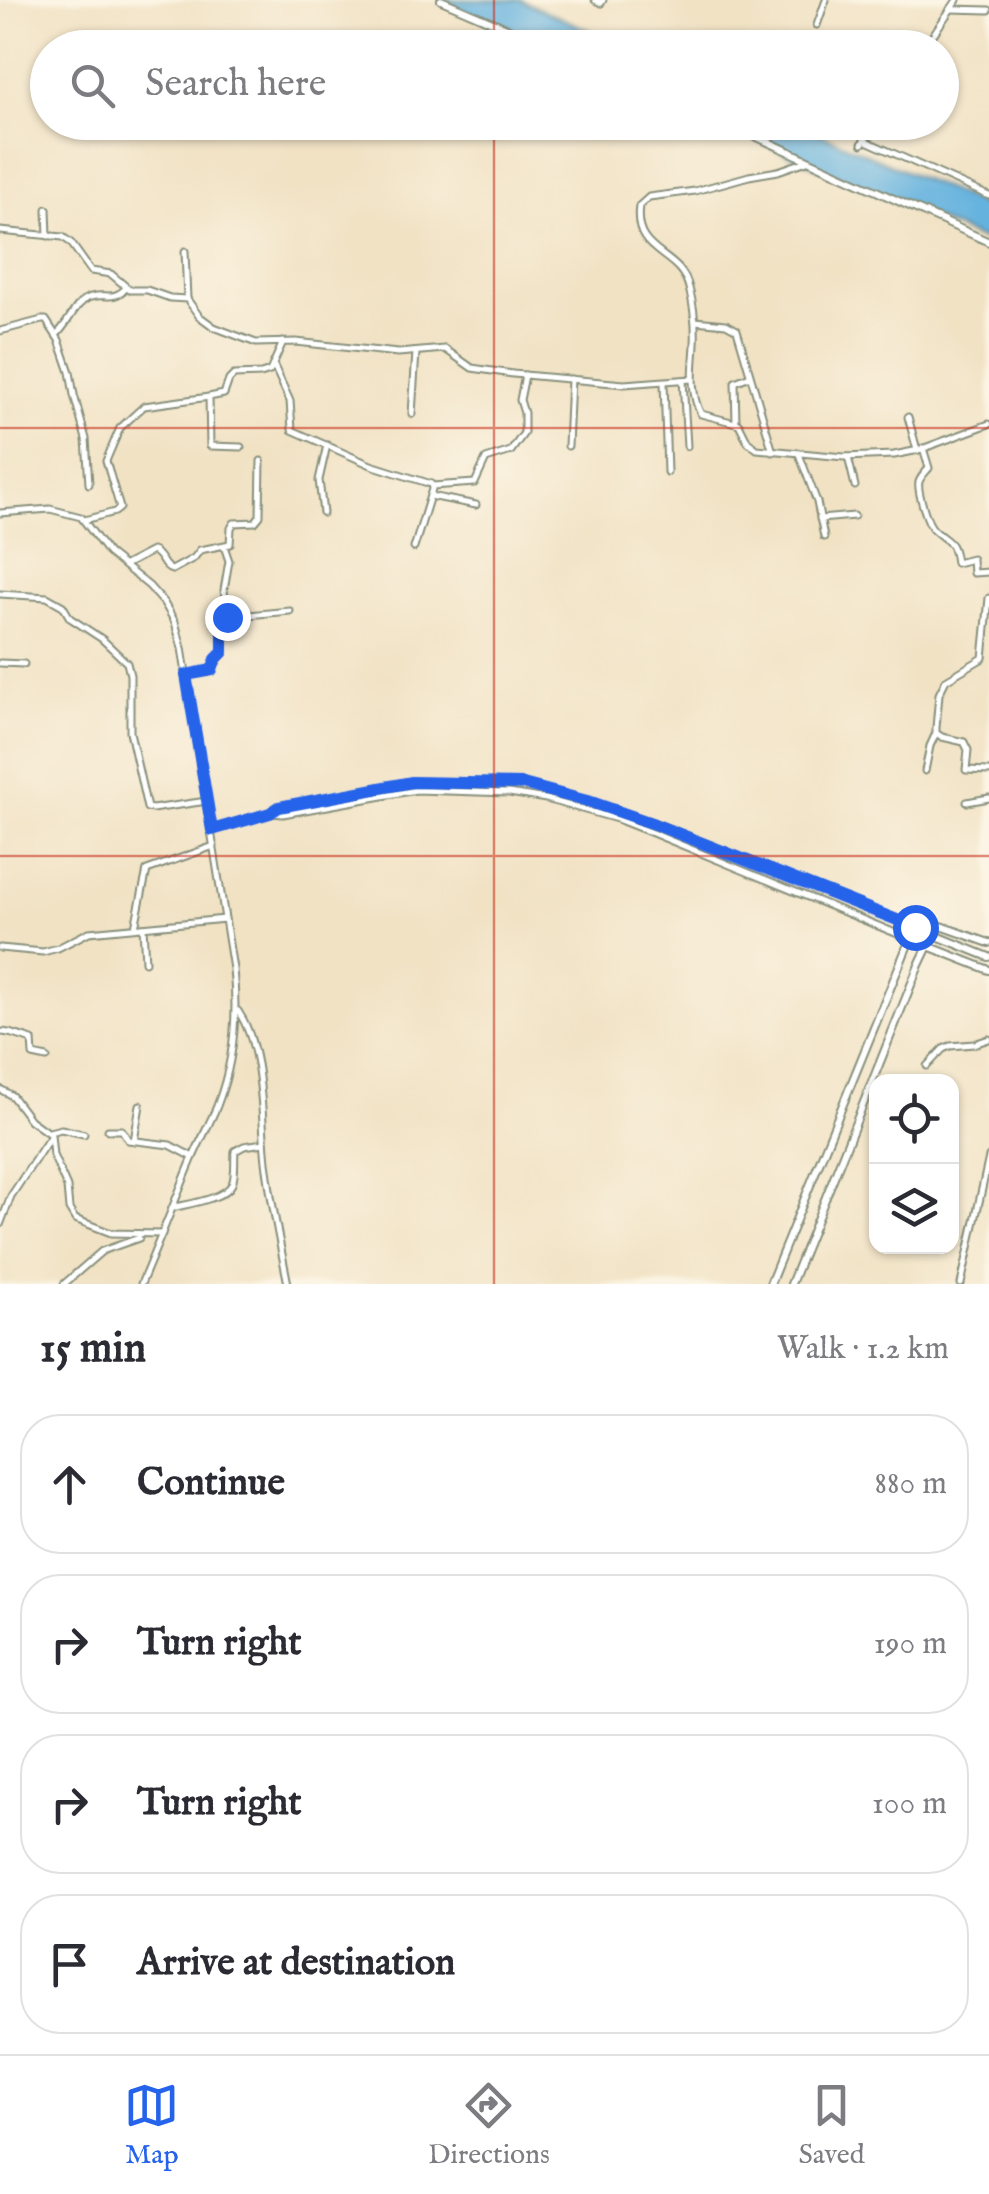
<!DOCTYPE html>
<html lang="en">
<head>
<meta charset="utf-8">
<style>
	:root { --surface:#fff; --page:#f7f7f7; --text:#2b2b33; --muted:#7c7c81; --line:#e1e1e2; --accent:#2563eb }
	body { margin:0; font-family:"IM FELL English",serif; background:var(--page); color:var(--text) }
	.controls { position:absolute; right:30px; bottom:30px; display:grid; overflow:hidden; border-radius:20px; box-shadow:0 2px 8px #0004 }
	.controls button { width:90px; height:90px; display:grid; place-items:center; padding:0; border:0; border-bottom:2px solid var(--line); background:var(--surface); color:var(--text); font:50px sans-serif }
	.stop { position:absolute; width:30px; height:30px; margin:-22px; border:8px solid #2563eb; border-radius:50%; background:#fff }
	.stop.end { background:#2563eb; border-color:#fff; box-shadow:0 2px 10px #0008 }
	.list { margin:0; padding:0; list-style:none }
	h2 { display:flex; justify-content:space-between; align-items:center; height:130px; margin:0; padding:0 40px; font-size:42px }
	h2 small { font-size:32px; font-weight:400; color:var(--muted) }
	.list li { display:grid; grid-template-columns:65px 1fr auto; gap:30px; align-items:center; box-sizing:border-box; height:140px; margin:0 20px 20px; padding:0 20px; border:2px solid var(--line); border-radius:40px }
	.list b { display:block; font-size:38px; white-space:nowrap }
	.list em { font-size:32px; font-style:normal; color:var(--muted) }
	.icon { flex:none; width:55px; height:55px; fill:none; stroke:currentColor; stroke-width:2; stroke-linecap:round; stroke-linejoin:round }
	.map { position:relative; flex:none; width:989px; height:1284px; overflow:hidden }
	.search { position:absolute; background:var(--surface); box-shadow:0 2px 8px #0004; left:30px; right:30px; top:30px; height:110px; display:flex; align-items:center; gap:25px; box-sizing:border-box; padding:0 35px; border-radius:55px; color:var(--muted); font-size:38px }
	.sheet { height:770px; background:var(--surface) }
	nav { display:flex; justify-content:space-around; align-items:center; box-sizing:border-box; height:140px; border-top:2px solid var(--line); background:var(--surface); font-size:28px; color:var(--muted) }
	nav a { display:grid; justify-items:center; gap:5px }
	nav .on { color:var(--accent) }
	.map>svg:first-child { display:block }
	.water { fill:#65b2df; stroke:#42788a; stroke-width:2.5 }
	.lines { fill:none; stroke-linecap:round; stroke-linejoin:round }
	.street-casing { stroke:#88907c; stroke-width:9 }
	.secondary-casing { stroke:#88907c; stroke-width:10 }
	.street { stroke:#fff; stroke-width:5 }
	.secondary { stroke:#fff; stroke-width:6 }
	.route { stroke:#2563eb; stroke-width:12 }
	.grid { fill:none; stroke:#c8321e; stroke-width:2.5; stroke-opacity:0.55 }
</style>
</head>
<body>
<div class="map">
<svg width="989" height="1284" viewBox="0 0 989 1284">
	<rect width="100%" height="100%" fill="#fcf5e5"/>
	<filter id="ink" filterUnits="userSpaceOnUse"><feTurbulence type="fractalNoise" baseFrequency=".01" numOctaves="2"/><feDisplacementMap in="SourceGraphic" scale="20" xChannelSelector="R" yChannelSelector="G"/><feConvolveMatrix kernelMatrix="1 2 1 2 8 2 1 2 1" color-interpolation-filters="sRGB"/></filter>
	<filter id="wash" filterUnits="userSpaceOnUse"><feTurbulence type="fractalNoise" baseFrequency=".0048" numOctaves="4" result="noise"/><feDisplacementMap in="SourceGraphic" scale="40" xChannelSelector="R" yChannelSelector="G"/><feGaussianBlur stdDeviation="2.25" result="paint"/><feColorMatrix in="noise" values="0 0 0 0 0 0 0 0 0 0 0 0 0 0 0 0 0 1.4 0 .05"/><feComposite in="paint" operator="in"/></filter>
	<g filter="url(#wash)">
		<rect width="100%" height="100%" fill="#f1e2c4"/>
		<g class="water">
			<polygon points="440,0 520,0 627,47 547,47"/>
			<polygon points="717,123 796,123 989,208 989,243"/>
		</g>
	</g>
	<g filter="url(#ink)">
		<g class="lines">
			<defs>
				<g id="street">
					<polyline points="595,0 601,3 603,0"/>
					<polyline points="950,9 989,10"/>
					<polyline points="817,25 826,0"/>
					<polyline points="924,48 957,0"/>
					<polyline points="864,140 989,196"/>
					<polyline points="862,144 875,122"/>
					<path d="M807 161 778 171 749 176 695 191 649 197 639 206C632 256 680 250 689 288 694 306 696 325 695 344 694 367 689 392 701 414L739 424 748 442 757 449 844 457 894 455 919 450 989 424"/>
					<polyline points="47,209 48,236"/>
					<polyline points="0,231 63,237 71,243 91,271 111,274 130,290 147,290 170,298 187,299 199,316 214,327 256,343 296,342 398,353 445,349 472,368 513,374 624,384 692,379"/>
					<polyline points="185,251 187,299"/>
					<polyline points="695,321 726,324 737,330 773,452"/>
					<polyline points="0,331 42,320 46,320 59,340 70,372 74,395 86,439 89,484"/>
					<path d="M56 335C68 325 74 304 88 298 103 291 112 303 126 288"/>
					<polyline points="274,366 290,401 292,430 371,465 431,484 432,489 414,548"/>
					<polyline points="683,380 687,446"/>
					<polyline points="664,382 667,472"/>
					<polyline points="412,414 416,352"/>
					<polyline points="908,417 917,450"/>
					<polyline points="736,423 735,382 750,376"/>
					<polyline points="568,446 571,379"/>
					<polyline points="241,447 210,446 209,397 224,394 229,380 234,375 261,374 270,371 283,342"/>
					<path d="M923 448 929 468C926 472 921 476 919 482 917 490 927 524 934 530 949 544 953 539 956 563L972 559 973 573 989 572"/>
					<polyline points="799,454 817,502 824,537"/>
					<polyline points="848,457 855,486"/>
					<polyline points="432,486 475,483 486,459 511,451 524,433 524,413 520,400 525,375"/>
					<polyline points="430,496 476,505"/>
					<path d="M0 513 50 509 81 517 108 553 149 586 164 603 175 622 182 648 233 969C238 1016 234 1062 217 1106 209 1125 199 1143 191 1162 174 1203 158 1244 141 1284"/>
					<polyline points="323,513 319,480 327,445"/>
					<polyline points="820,519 854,516"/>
					<polyline points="84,520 115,512 120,508 106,461 120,428 144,406 209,397"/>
					<path d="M125 565 152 551C162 554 162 568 172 570L194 558 200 550 230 544 231 528 234 523 255 522 260 516 261 461"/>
					<polyline points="0,594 47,597 63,606 70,618 102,639 127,663 130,675 130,732 147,808 152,809 207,801"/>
					<polyline points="989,598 983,658 946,680 939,694 936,728 936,733 942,737 964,742 968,750 966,770 989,771"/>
					<polyline points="227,617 290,611"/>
					<polyline points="0,663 24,664"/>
					<polyline points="185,675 209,672 223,652 223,634 228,621 224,590 229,561 224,546"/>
					<polyline points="925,771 930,746 936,733"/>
					<polyline points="967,802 989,798"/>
					<polyline points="272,813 283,814 416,790 509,793 546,799 617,819 650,832 910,939"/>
					<polyline points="212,830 270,813 279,807 412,783 523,784 591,802 654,823 915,927"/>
					<polyline points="135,927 147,870 214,846"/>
					<polyline points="143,927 145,962"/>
					<polyline points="0,948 43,952 58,948 89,932 225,919"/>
					<path d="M238 1011C264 1049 261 1117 266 1162 271 1203 280 1244 288 1284"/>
					<path d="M0 1032C12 1032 21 1037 32 1040L33 1055 47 1058"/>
					<polyline points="927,1066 943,1049 950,1046 974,1044 989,1039"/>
					<polyline points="0,1089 12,1096 30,1120 51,1135 53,1155 67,1187 69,1209 75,1219 111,1233 162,1234"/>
					<polyline points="108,1130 122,1130 128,1140 170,1145 193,1157"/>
					<polyline points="49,1132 61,1129 84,1134"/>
					<polyline points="134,1141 140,1105"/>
					<path d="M172 1208C187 1204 225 1199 232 1184 236 1175 234 1161 235 1151L244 1146 264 1143"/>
					<polyline points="0,1225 11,1196 50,1137"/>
					<polyline points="64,1284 102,1251 139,1238"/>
					<polyline points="961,1284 989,1157"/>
				</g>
				<g id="secondary">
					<polyline points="441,0 553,48"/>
					<polyline points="724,122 989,242"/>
					<polyline points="915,927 930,922 989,943"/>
					<polyline points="910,939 928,946 932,934"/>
					<polyline points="770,1284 915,927 989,957"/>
					<polyline points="791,1284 919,965 928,946 989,970"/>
				</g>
			</defs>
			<use href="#street" class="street-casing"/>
			<use href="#secondary" class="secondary-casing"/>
			<use href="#street" class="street"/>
			<use href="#secondary" class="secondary"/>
		</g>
	</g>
	<g class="lines" filter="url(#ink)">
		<polyline class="route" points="227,617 223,634 223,652 216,659 212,670 186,675 212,830 270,813 279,807 412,782 523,784 591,802 654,824 915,927"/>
	</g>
	<path class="grid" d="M494 0V48M494 122V1284M0 428H989M0 856H989"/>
</svg>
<div class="controls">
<button><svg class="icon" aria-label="locate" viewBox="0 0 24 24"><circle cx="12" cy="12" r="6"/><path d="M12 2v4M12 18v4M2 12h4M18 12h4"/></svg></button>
<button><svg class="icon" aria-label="layers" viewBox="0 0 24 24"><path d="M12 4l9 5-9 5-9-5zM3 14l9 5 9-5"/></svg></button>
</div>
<div class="stop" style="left:915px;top:927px"></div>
<div class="stop end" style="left:227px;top:617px"></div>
<div class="search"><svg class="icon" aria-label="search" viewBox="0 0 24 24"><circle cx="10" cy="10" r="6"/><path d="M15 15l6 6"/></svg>Search here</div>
</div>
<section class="sheet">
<h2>15 min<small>Walk · 1.2 km</small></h2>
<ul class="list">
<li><svg class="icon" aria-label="ahead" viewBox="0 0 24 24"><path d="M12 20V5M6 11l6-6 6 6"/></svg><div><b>Continue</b></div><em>880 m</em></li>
<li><svg class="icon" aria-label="right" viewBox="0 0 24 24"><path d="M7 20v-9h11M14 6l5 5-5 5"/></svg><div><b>Turn right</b></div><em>190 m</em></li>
<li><svg class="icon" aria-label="right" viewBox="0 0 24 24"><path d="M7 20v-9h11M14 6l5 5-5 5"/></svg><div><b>Turn right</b></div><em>100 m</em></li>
<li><svg class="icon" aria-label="arrive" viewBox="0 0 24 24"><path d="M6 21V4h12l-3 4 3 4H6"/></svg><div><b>Arrive at destination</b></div></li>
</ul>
</section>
<nav>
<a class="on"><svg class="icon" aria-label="map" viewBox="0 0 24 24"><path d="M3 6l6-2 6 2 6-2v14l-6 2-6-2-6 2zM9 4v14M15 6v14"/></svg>Map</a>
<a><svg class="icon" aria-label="directions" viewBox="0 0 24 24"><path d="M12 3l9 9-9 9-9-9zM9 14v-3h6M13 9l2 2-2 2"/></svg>Directions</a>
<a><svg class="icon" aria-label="saved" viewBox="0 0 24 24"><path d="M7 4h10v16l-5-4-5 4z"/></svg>Saved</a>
</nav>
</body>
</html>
